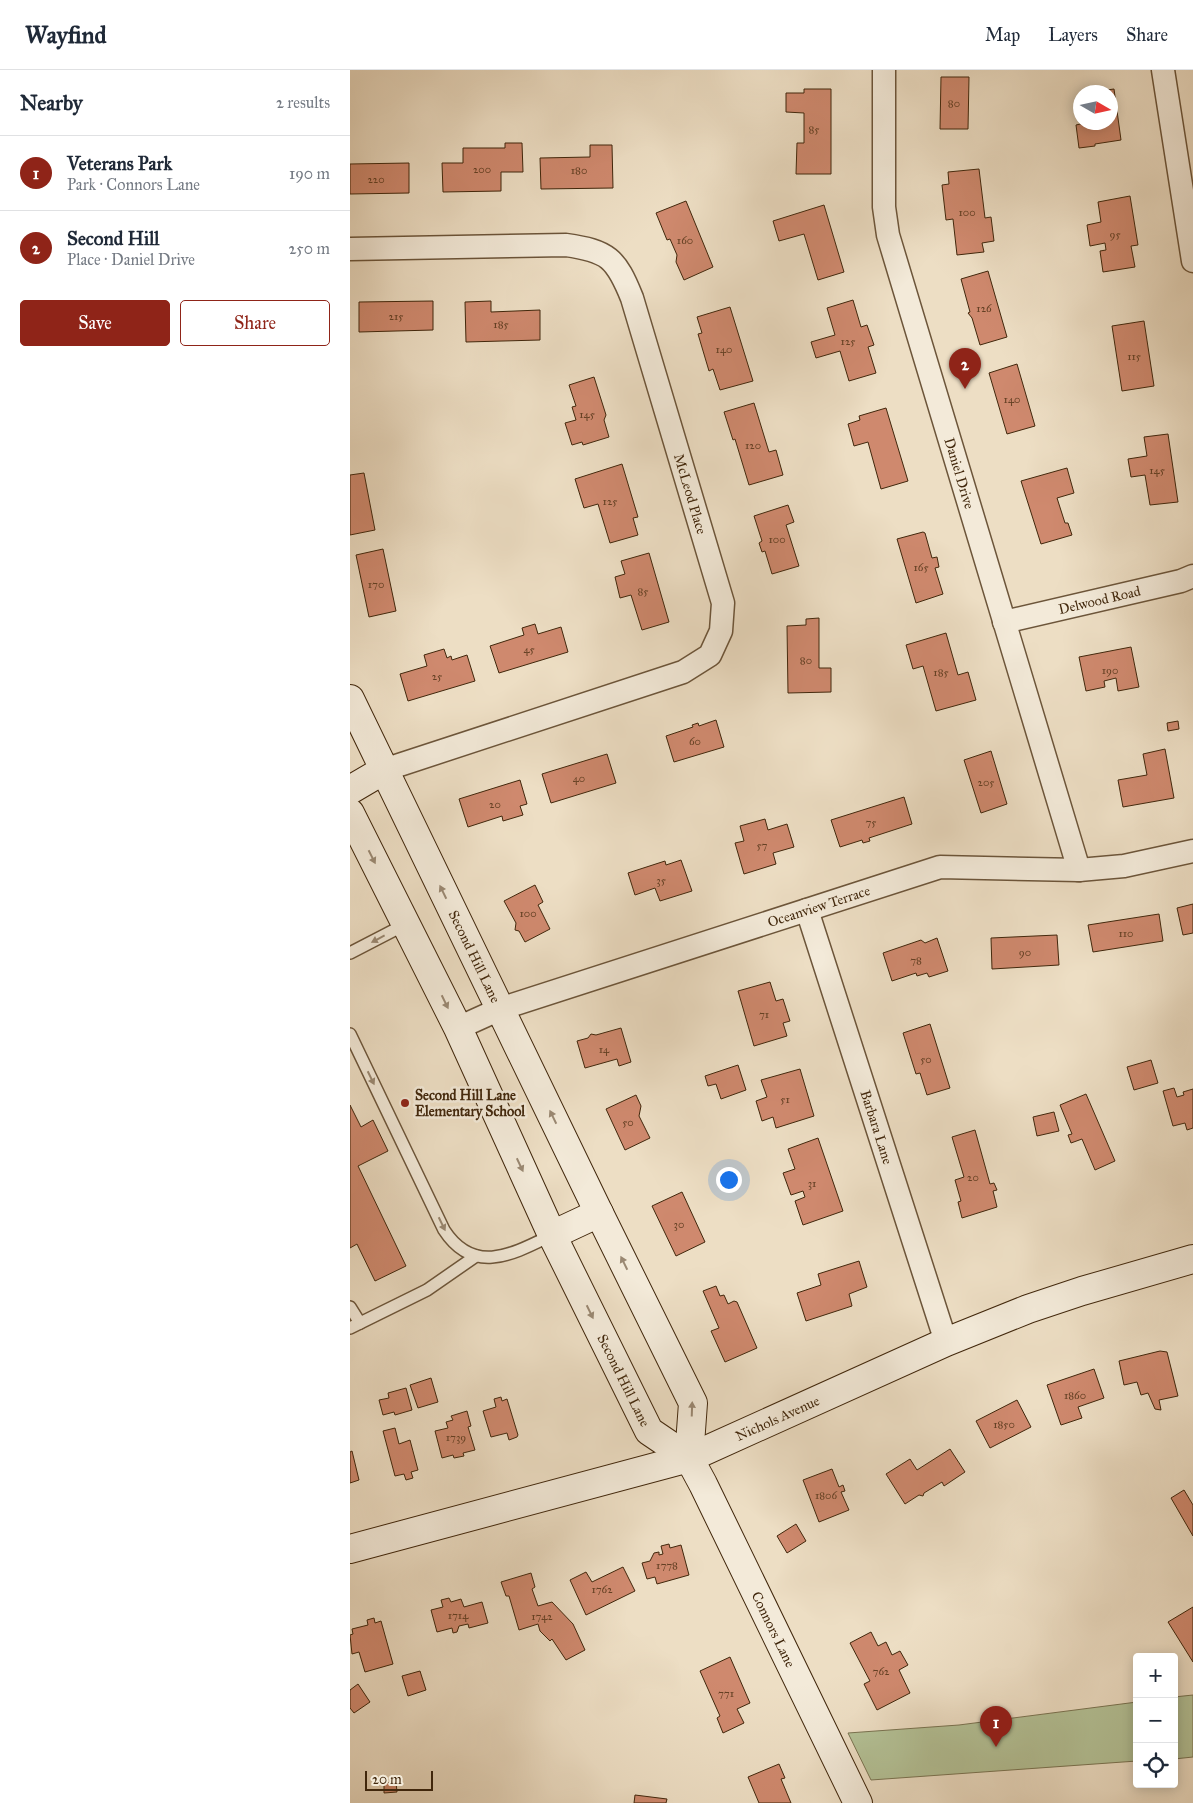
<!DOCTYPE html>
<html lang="en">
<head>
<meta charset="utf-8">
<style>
	:root { --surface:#fff; --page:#f2f2f3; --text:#1f2937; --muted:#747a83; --line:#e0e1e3; --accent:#8f2418 }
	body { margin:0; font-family:"IM FELL Great Primer",serif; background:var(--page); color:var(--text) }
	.controls { position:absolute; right:15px; bottom:15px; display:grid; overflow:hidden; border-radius:5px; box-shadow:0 2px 12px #0003 }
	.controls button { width:45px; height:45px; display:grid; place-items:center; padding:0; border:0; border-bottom:1px solid var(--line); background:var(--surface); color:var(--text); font:25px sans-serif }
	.compass { position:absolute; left:723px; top:15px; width:45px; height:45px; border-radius:50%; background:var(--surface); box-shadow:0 2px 12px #0003; rotate:99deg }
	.scale { position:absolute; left:15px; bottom:12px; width:68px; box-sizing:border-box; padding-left:5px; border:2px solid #41270c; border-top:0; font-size:14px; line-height:18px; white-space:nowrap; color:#41270c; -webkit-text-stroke:4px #f3ead9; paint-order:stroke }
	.you { position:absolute; left:378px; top:1109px; width:18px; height:18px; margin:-12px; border:4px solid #fff; border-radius:50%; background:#1a73e8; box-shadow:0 0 0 8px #1a73e833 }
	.badge { display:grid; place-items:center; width:32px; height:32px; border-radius:50%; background:var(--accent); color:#fff; font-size:16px; font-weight:700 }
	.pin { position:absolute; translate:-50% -41px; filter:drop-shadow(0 1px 2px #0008) }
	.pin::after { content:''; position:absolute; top:26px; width:18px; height:15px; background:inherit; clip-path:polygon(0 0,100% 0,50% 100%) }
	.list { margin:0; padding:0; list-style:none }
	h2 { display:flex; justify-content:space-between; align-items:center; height:65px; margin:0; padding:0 20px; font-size:21px }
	h2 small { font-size:16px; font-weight:400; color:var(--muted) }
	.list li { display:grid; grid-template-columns:32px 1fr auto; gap:15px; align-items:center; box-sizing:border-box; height:75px; padding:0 20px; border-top:1px solid var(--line) }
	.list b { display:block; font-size:19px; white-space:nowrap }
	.list p { margin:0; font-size:16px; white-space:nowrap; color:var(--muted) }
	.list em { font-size:16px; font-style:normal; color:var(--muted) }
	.actions { display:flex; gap:10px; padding:15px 20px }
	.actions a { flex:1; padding:11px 0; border:1px solid var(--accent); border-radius:5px; text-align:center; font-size:18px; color:var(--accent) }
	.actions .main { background:var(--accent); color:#fff }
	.icon { flex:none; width:28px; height:28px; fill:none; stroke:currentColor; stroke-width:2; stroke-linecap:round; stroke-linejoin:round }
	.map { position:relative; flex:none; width:843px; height:1733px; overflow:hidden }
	header { display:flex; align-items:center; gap:30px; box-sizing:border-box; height:70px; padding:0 25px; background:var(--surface); border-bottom:1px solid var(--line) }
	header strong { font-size:24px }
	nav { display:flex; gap:28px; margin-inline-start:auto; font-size:18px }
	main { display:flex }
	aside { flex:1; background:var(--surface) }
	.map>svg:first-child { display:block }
	.green { fill:#b4c297; stroke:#7a7452 }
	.building { fill:#cf896e; stroke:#41270c }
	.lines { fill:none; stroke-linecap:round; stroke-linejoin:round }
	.lane-casing { stroke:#6c553a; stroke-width:14 }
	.street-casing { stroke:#6c553a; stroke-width:25 }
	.secondary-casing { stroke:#41270c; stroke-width:30 }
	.lane { stroke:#f3ead9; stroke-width:11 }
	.street { stroke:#f3ead9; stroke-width:22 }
	.secondary { stroke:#f3ead9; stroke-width:28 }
	.oneway { fill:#9a8872 }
	.poi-dot { fill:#8f2418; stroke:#f3ead9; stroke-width:2 }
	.labels { text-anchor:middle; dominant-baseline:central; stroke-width:5; stroke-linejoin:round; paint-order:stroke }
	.number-label { font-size:11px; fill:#644024 }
	.street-label { font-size:14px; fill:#41270c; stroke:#f3ead9 }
	.poi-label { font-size:14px; font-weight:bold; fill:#41270c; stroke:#f3ead9; text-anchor:start }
</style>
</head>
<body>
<header>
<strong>Wayfind</strong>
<nav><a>Map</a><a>Layers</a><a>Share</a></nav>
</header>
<main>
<aside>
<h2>Nearby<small>2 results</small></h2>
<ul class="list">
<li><span class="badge">1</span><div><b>Veterans Park</b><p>Park · Connors Lane</p></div><em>190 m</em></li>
<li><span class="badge">2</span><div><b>Second Hill</b><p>Place · Daniel Drive</p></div><em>250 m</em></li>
</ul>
<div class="actions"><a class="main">Save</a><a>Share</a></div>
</aside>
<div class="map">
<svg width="843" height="1733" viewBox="0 0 843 1733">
	<rect width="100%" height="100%" fill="#eddec4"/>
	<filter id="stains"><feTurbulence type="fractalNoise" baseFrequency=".004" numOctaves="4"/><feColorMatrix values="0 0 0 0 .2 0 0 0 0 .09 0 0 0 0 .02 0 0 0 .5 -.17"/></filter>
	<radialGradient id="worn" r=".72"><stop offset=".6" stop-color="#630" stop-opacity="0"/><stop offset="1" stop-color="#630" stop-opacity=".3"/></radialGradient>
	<g class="green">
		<polygon points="843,1625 843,1687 824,1689 824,1627"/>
		<polygon points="787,1632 787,1691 521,1710 498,1663 609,1655"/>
	</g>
	<g class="building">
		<polygon points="591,7 619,7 618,59 590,59"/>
		<polygon points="454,19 481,19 481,104 446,104 447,73 454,73 454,43 436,42 436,23 454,23"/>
		<polygon points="764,19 771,70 745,74 745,76 729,78 726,55 739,52 760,52 760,22 742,22"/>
		<polygon points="155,73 172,73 173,102 151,102 151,121 93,122 92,93 113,93 113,78 155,78"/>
		<polygon points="240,75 262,75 263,118 191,119 190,88 240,87"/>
		<polygon points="59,93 59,123 0,124 0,94"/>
		<polygon points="629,99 635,148 641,147 644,171 632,173 634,182 607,185 603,149 596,150 592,115 599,114 598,102"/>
		<polygon points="780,126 788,175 781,176 785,197 753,202 750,181 756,180 755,173 740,176 737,155 751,152 748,132"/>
		<polygon points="336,131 363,197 334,210 326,192 327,185 320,169 317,170 306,143"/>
		<polygon points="474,135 494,202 468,210 454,164 429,171 423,151"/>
		<polygon points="638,201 657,267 630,275 622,248 618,243 620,242 611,209"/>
		<polygon points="503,230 511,257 517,255 524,275 518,277 526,303 499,311 490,281 466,288 461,272 485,265 477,238"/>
		<polygon points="83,231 83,260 9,262 9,232"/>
		<polygon points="141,231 141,242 190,240 190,270 116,272 115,232"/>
		<polygon points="380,237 403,311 370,320 363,299 359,301 348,264 352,263 347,247"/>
		<polygon points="794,251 804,316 772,321 762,256"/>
		<polygon points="667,294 685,356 657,364 639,303"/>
		<polygon points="244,307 256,345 254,350 259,367 233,375 232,372 222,375 215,353 226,350 222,337 226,336 219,315"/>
		<polygon points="404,333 419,382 426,380 433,405 399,415 385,369 383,370 374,342"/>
		<polygon points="536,338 558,411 531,419 518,372 504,376 498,354 510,350 509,346"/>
		<polygon points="818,364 828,432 800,435 795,405 781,407 778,389 797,386 794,367"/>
		<polygon points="272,394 288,447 283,448 288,465 260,473 248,434 234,438 225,409"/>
		<polygon points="717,398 724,423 707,428 715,453 718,453 722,465 691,474 671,411"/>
		<polygon points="14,403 25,460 0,465 0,405"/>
		<polygon points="438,435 444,452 436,455 449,496 422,504 415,481 412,482 409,473 412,471 404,446"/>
		<polygon points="573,462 575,463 582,488 587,487 589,497 585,498 593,524 566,533 547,469"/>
		<polygon points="33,479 46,541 19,547 6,485"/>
		<polygon points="299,483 319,552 292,560 281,525 270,528 265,507 275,504 271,491"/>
		<polygon points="469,548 469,598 481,598 481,622 438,623 437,556 456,555 456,549"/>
		<polygon points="185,554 188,564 211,557 218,582 149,603 140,576 174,565 172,558"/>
		<polygon points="596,563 608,605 618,602 626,630 586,641 573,596 563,599 556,575"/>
		<polygon points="781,577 789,617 768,621 766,608 754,611 755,617 736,621 729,587"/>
		<polygon points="94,579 97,588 101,586 102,590 117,585 125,611 58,631 50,604 77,596 74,585"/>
		<polygon points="366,650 374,677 324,692 316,666 343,657 342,655 348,653 349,656"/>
		<polygon points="828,651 829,659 818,661 817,653"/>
		<polygon points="815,679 824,728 773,737 768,710 797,705 793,684"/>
		<polygon points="641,681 657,734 631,743 614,690"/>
		<polygon points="257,684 266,713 201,733 192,704"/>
		<polygon points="170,710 177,734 170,736 173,745 153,751 152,746 118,757 109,729"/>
		<polygon points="554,727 562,754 519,768 520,771 513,773 512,770 490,777 481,750"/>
		<polygon points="415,749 418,760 437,754 444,777 423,783 426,794 394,804 385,773 394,771 390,756"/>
		<polygon points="331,790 342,821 310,831 305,818 285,825 278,803 315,791 316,795"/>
		<polygon points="185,815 193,832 188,835 200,859 175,872 169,861 165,860 166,853 154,831"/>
		<polygon points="843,834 843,863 833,865 827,838"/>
		<polygon points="809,844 813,871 743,882 738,855"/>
		<polygon points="707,865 709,895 642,899 641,868"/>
		<polygon points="587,868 598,901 579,907 577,903 567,906 566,903 542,911 533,883 571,870 575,873"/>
		<polygon points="420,912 426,931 433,929 440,951 433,953 437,966 404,976 388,921"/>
		<polygon points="580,954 600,1018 577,1025 570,1003 566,1004 553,963"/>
		<polygon points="271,958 281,992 269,996 267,989 235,998 227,971 238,968 241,964 246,965"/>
		<polygon points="801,990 808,1013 784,1020 777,997"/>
		<polygon points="388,995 396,1020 371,1029 366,1014 358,1016 355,1006"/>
		<polygon points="450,999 464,1046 426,1058 423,1047 412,1051 406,1031 417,1027 411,1010"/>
		<polygon points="824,1018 827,1027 834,1025 833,1022 843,1019 843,1058 837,1060 835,1053 823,1056 813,1021"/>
		<polygon points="736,1024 765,1091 745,1100 732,1069 721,1073 718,1065 722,1064 710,1035"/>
		<polygon points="286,1025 291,1036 289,1046 300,1068 275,1080 256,1039"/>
		<polygon points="0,1035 11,1057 23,1050 38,1081 8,1096 56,1196 25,1211 7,1174 0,1178"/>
		<polygon points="704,1042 709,1061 687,1066 683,1047"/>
		<polygon points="625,1060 640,1114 644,1113 647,1120 643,1121 647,1137 612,1148 608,1132 611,1131 605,1110 614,1107 602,1067"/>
		<polygon points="468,1068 493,1141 453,1155 445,1131 455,1127 453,1121 441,1125 433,1103 445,1099 438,1079"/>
		<polygon points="332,1122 355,1172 326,1186 302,1136"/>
		<polygon points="509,1191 517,1217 499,1224 502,1236 456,1251 447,1223 471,1215 468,1204"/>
		<polygon points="366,1216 370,1226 374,1225 378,1234 384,1231 387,1232 407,1278 375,1292 361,1261 369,1258 353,1221"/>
		<polygon points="810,1281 817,1282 828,1326 809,1330 811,1340 805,1339 798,1323 791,1325 787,1312 774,1315 769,1291"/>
		<polygon points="744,1299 754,1328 728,1337 732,1348 711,1355 697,1315"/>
		<polygon points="81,1308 88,1332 68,1338 60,1315"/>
		<polygon points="56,1318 62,1340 45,1345 44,1342 33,1345 29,1330 39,1328 38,1323"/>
		<polygon points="151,1327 152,1331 157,1329 168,1365 167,1367 159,1370 157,1363 141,1367 133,1341 146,1337 144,1329"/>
		<polygon points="667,1330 681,1357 640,1378 626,1351"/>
		<polygon points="117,1341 121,1356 118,1357 125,1380 113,1383 114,1386 104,1388 103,1385 92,1388 85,1361 98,1358 96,1352 103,1350 101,1346"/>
		<polygon points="45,1358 49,1374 60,1370 68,1400 61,1402 63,1408 56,1410 54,1404 45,1406 33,1361"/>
		<polygon points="600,1379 615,1402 594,1416 592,1412 574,1423 573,1426 569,1425 555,1434 536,1404 560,1389 567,1400"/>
		<polygon points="2,1381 9,1410 0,1413 0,1382"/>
		<polygon points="482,1399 489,1417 493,1415 495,1421 491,1422 499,1440 469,1452 453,1410"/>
		<polygon points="834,1420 843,1435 843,1466 821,1428"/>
		<polygon points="446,1454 456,1471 437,1483 427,1466"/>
		<polygon points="319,1474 320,1478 331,1475 339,1505 307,1514 305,1507 297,1509 292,1493 300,1491 304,1483 309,1482 309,1485 313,1484 311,1476"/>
		<polygon points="273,1497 285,1521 236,1545 220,1510 236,1502 242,1512"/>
		<polygon points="181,1503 185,1517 182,1519 188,1536 202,1532 223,1554 235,1580 216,1590 202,1569 200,1571 190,1561 188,1554 169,1560 159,1526 156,1526 151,1512"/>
		<polygon points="99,1528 101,1532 111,1529 114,1537 132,1532 138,1553 119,1558 118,1554 109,1556 107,1562 103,1563 102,1558 87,1562 81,1540 93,1537 91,1530"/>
		<polygon points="843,1537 843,1592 818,1552"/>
		<polygon points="24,1548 25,1553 31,1551 43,1594 15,1602 9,1582 2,1584 0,1565 3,1564 2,1559 18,1555 17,1550"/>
		<polygon points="521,1562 528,1576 536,1572 542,1585 550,1581 558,1595 549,1600 560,1623 527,1640 514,1614 520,1611 500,1573"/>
		<polygon points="380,1587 400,1633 387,1639 394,1653 373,1663 367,1648 370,1646 350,1601"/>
		<polygon points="70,1601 76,1620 58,1626 52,1606"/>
		<polygon points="8,1614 20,1632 4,1643 0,1638 0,1620"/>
		<polygon points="429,1694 435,1708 431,1709 441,1733 409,1733 398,1707"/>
		<polygon points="46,1712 47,1722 34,1723 34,1713"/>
		<polygon points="285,1725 317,1729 316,1733 284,1733"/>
	</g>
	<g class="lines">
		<defs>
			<g id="lane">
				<polyline points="0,883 56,854"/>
				<path d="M0 964 94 1160C124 1206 163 1184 202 1165"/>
				<polyline points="0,1237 10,1253"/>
				<polyline points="0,1258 77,1220 126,1186"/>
			</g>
			<g id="street">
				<path id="s1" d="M534 0V137L538 165 729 800"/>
				<polyline points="813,0 843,191"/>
				<path id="s2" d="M0 179 216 175C258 181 266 188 282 228L373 533 371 561 360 585 333 602 34 700"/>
				<path id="s3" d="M654 552 831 511 843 506"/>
				<path id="s4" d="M457 840 596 1272"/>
				<path id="s5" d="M108 958 150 939 590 797 729 800 774 796 843 781"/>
			</g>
			<g id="secondary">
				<path id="s6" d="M0 629 249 1143 343 1333 339 1388"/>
				<polyline points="0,720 34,700"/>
				<path id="s7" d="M0 743 108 958 202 1165 299 1361 339 1388 353 1414 508 1733"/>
				<polyline points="202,1165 249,1143"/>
				<path id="s8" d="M0 1479 339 1388 596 1272 678 1239 732 1221 843 1189"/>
			</g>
		</defs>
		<use href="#lane" class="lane-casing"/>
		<use href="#street" class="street-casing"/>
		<use href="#secondary" class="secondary-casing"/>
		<use href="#lane" class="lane"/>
		<use href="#street" class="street"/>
		<use href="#secondary" class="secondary"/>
	</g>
	<defs><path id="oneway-solid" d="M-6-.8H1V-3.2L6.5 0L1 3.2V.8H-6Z" transform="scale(1.25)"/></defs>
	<g class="oneway">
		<use href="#oneway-solid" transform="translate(22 787) rotate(63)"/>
		<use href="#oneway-solid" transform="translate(93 822) rotate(-116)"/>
		<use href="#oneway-solid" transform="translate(28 869) rotate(152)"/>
		<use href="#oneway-solid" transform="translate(95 932) rotate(64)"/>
		<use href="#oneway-solid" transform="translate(21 1008) rotate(64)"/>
		<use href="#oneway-solid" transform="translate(203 1047) rotate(-116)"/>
		<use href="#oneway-solid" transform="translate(170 1095) rotate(65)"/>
		<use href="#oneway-solid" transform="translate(92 1154) rotate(64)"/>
		<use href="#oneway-solid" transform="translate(274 1193) rotate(-116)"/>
		<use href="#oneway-solid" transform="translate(240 1242) rotate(64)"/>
		<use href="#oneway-solid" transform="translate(342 1339) rotate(-88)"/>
	</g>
	<circle class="poi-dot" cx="55" cy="1033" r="5"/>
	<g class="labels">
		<g class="number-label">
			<text x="604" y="33">80</text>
			<text x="464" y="59">85</text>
			<text x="132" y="99">200</text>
			<text x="229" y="100">180</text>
			<text x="26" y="109">220</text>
			<text x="617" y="142">100</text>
			<text x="765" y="164">95</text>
			<text x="335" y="170">160</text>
			<text x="634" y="238">126</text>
			<text x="46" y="246">215</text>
			<text x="151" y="254">185</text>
			<text x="498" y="271">125</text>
			<text x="374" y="279">140</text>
			<text x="784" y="286">115</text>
			<text x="662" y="329">140</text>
			<text x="237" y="344">145</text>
			<text x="403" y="375">120</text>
			<text x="807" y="400">145</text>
			<text x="260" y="431">125</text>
			<text x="427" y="469">100</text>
			<text x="571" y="497">165</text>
			<text x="26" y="514">170</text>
			<text x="293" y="521">85</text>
			<text x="179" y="579">45</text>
			<text x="456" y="590">80</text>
			<text x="760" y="600">190</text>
			<text x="591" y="602">185</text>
			<text x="87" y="606">25</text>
			<text x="345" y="671">60</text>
			<text x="229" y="708">40</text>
			<text x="636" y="712">205</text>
			<text x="145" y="734">20</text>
			<text x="521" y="752">75</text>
			<text x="412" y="775">57</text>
			<text x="311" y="810">35</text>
			<text x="178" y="843">100</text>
			<text x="776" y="863">110</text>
			<text x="675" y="882">90</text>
			<text x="566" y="890">78</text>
			<text x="414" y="944">71</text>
			<text x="254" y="979">14</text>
			<text x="576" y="989">50</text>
			<text x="435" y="1029">51</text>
			<text x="278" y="1052">50</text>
			<text x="623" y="1107">20</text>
			<text x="462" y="1113">31</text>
			<text x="329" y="1154">30</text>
			<text x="725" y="1325">1860</text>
			<text x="654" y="1354">1850</text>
			<text x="106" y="1367">1739</text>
			<text x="476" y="1425">1806</text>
			<text x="317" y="1495">1778</text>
			<text x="252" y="1519">1762</text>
			<text x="108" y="1545">1714</text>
			<text x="192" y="1546">1742</text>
			<text x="531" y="1601">762</text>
			<text x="376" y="1623">771</text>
		</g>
		<g class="street-label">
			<text stroke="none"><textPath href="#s1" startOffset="414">Daniel Drive</textPath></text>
			<text stroke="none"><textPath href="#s2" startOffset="512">McLeod Place</textPath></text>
			<text stroke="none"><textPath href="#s3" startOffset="98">Delwood Road</textPath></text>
			<text stroke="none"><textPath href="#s5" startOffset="381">Oceanview Terrace</textPath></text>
			<text stroke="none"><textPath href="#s6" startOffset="286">Second Hill Lane</textPath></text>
			<text stroke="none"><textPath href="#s4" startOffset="228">Barbara Lane</textPath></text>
			<text stroke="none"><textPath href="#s7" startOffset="630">Second Hill Lane</textPath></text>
			<text stroke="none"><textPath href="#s8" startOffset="448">Nichols Avenue</textPath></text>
			<text stroke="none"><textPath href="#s7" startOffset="926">Connors Lane</textPath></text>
		</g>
		<g class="poi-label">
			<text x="65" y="1025">Second Hill Lane<tspan x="65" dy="16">Elementary School</tspan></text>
		</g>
	</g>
	<rect width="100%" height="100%" filter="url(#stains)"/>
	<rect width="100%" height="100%" fill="url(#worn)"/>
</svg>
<div class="controls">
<button>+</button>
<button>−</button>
<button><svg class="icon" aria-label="locate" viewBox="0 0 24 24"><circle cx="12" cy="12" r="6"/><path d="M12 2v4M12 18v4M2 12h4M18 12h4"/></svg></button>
</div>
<svg class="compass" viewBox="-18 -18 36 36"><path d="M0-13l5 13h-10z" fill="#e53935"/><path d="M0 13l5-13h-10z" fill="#747a83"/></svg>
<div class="scale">20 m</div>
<div class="you"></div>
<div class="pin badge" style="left:646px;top:1677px">1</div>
<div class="pin badge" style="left:615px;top:319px">2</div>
</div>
</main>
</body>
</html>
